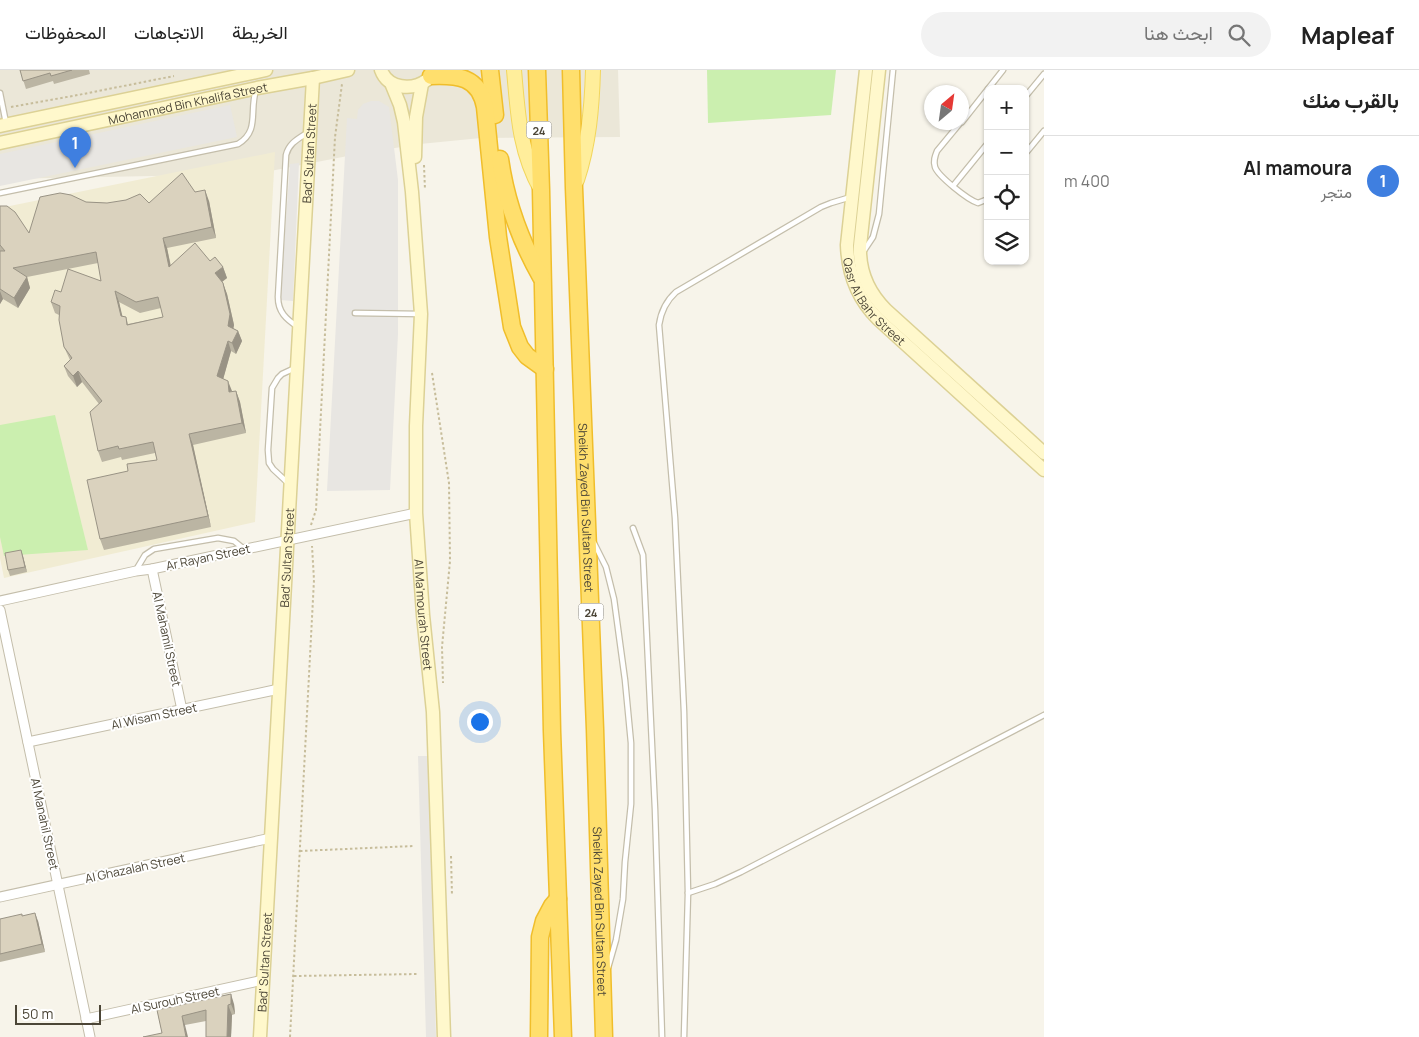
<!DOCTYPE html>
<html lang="ar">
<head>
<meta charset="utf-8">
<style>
	:root { --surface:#fff; --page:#f2f2f2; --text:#222; --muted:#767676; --line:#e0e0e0; --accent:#ea580c }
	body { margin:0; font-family:Manrope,Vazirmatn,sans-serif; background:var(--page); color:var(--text); direction:rtl }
	.controls { position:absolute; right:15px; top:15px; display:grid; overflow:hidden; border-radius:10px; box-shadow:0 1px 4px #0004 }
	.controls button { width:45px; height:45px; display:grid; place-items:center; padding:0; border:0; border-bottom:1px solid var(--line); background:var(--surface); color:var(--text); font:25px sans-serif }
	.compass { position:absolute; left:924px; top:15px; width:45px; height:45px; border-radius:50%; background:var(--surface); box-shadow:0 1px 4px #0004; rotate:29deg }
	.scale { position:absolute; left:15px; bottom:12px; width:86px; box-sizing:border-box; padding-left:5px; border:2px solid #4c4637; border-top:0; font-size:14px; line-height:18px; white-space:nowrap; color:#4c4637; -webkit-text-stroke:4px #fff; paint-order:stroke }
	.you { position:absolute; left:479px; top:651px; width:18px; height:18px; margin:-12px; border:4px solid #fff; border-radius:50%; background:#1a73e8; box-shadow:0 0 0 8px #1a73e833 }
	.badge { display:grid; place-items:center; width:32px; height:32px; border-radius:50%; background:var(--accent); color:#fff; font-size:16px; font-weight:700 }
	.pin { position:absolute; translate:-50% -41px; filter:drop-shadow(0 1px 2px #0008) }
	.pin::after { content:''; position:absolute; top:26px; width:18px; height:15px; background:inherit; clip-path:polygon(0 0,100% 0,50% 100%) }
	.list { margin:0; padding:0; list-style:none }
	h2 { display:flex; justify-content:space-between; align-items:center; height:65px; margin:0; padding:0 20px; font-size:21px }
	h2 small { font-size:16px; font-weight:400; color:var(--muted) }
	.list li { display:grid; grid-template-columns:32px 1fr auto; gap:15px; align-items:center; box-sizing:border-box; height:90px; padding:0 20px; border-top:1px solid var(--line) }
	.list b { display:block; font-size:19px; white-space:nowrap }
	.list p { margin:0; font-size:16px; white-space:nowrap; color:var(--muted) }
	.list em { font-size:16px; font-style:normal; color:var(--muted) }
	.icon { flex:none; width:28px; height:28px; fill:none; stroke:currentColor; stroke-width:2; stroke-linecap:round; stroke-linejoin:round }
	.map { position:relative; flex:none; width:1044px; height:967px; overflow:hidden; direction:ltr }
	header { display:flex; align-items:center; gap:30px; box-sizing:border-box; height:70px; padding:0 25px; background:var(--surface); border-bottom:1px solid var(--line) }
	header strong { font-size:24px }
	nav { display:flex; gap:28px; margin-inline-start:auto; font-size:18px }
	.search { width:350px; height:45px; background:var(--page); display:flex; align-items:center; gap:12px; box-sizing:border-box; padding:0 18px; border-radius:28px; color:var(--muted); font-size:19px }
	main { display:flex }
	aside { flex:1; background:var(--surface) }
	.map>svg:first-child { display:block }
	.residential { fill:#ebe7d8 }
	.education { fill:#f1ecd3 }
	.green { fill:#cbefaf }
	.parking { fill:#e8e6e2 }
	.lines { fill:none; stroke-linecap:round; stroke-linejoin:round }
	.lane-casing { stroke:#c4beab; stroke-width:7 }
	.street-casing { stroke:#c4beab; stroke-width:11 }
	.secondary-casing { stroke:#dcd195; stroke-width:15 }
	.primary-casing { stroke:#f2d65d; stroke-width:16 }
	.highway-casing { stroke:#f0be2b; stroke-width:19 }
	.path { stroke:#c7bd9b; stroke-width:2; stroke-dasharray:2.5 2.5; stroke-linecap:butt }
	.lane { stroke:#fff; stroke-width:4.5 }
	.street { stroke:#fff; stroke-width:9 }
	.secondary { stroke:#fff8cc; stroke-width:12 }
	.primary { stroke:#ffee9b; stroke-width:14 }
	.highway { stroke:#ffdf6d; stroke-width:16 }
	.wall { fill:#bbb5a3; fill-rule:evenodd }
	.shaded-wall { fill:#999385 }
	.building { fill:#dad2be; stroke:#999385; fill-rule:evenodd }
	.labels { text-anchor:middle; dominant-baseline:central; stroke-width:4; stroke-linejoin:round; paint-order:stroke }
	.shield { fill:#fff; stroke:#827e73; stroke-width:1 }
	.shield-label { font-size:11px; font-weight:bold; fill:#4c4637 }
	.street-label { font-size:12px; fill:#4c4637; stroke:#fff }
</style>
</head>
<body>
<header>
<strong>Mapleaf</strong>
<div class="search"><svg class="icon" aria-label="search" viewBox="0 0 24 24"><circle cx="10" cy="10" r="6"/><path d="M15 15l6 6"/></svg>ابحث هنا</div>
<nav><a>الخريطة</a><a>الاتجاهات</a><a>المحفوظات</a></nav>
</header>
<main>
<aside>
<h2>بالقرب منك<small></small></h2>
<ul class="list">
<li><span class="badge" style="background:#3f7fe0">1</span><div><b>Al mamoura</b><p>متجر</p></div><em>400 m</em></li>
</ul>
</aside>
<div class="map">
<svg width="1044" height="967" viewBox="0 0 1044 967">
	<rect width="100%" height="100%" fill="#f7f4ea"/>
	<polygon class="residential" points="0,0 618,0 620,67 481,68 420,74 358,84 255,104 0,109"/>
	<polygon class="education" points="275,82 255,452 4,508 0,488 0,138"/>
	<g class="green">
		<polygon points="707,0 836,0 831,45 708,53"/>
		<polygon points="55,345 88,480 4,486 0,467 0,355"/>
	</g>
	<g class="parking">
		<polygon points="371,31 379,31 389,37 398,110 398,264 390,420 327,421 347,48 357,49 358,40 363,34"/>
		<polygon points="230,35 237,67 0,116 0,84"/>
		<polygon points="299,93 293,231 280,230 290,94"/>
		<polygon points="418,686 428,686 436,967 426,967"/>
	</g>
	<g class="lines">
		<defs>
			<g id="lane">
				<polyline points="988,19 1003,0"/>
				<polyline points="0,23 6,53"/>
				<polyline points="1025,27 1044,4"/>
				<path d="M961 52 937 81C935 86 933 91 935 97 938 106 968 130 978 133L988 129"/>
				<polyline points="962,52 988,19"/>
				<polyline points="1025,84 1044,61"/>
				<polyline points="953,116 988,73"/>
				<path d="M0 123 238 74C260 61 249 41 256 20"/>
				<polyline points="863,182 873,167 879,144 893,0"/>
				<polyline points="355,243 421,244"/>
				<path d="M298 257C286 249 278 242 278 227L286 85C289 73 298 69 307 63"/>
				<polyline points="288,413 273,399 269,393 268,380 272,318 278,308 282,304 295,298"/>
				<polyline points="633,458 643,485 655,739 662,967"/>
				<polyline points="594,473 606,497 614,529 625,610 631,673 631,734 625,792 623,829 616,870 608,898"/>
				<polyline points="136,500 145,485 154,479 218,468 234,471 244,479"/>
				<polyline points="688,823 715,814 741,802 1044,645"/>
				<path d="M684 967 688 823 684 642 675 448 659 255C661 241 666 231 676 222L821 137 831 133 851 127"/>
			</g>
			<g id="street">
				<polyline points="152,499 182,640"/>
				<polyline points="0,531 136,501 152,499 416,443"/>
				<polyline points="0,540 90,967"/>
				<polyline points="28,672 279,619"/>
				<polyline points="0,827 271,768"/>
				<polyline points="86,949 263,910"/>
			</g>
			<g id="secondary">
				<path d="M381 0C388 19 412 21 427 10"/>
				<path id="s1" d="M866 0 847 175C848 204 857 228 878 249L1044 400"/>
				<path d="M879 0 860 176C859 201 868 222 886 240L1044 383"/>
				<path id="s2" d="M391 13 400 35 404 52 412 122 421 244 416 356V443L423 545 433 642 444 967"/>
				<polyline points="0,56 266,0"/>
				<path id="s3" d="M0 73 257 18 313 8 348 0"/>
				<polyline points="415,87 416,47 422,14"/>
				<path id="s4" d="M260 967 313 8"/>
			</g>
			<g id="primary">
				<path d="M514 0C518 44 519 80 541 120"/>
				<path d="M577 110C589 74 592 37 593 0"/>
			</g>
			<g id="highway">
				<polyline points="490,0 495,45"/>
				<polyline points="537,0 541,120 552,661 563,967"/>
				<path id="s5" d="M571 0 574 118 595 659 604 967"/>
				<path d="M431 6C457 5 479 6 485 37L498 167 512 257 520 277 527 286 545 299"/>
				<path d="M500 89C506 132 520 170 541 207"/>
				<polyline points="539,967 540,867 544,851 552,836 558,829"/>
			</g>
		</defs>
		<use href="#lane" class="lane-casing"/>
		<use href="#street" class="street-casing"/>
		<use href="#secondary" class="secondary-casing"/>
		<use href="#primary" class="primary-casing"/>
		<use href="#highway" class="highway-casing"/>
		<g class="path">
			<polyline points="11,37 78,25 174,6"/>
			<polyline points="424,95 425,120"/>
			<polyline points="432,303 449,413 450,491 442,577 443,613"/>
			<polyline points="311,455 316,440 335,67 342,14"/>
			<polyline points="300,781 414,776"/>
			<polyline points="451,786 452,826"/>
			<polyline points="294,906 418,904"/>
			<polyline points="290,967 314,510 312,476"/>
		</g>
		<use href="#lane" class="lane"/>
		<use href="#street" class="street"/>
		<use href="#secondary" class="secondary"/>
		<use href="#primary" class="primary"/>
		<use href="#highway" class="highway"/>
	</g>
	<g class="wall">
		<polygon points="20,0 89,0 90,4 54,14 53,11 26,19"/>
		<path d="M195 122 209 131 216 168 167 178 171 196 210 191 223 197 227 208 222 212 227 224 234 255 233 258 238 261 242 271 236 284 231 281 223 309 232 322 236 321 240 332 246 363 193 375 211 457 104 480 100 469 128 401 157 390 155 383 122 390 121 387 102 392 98 381 99 334 82 312 77 317 68 306 64 296 70 290 64 277 59 245 55 243 51 232 61 222 101 211 98 193 27 207 30 218 18 238 3 229 0 234V136L29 163 86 132 107 133H149ZM119 232 140 243 161 238 163 247 128 254 126 247 122 246Z"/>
		<polygon points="21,480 27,502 10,506 8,500"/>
		<polygon points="22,846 38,851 45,882 0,892 0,849"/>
		<polygon points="234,934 235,944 232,945 231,967 206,967 206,951 185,955 162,963 157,940"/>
	</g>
	<g class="shaded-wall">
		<polygon points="205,120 209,131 216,168 212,157"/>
		<polygon points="163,168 167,178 173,208 169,197"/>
		<polygon points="223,197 227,208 219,214 215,203"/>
		<polygon points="27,207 30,218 18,238 14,228"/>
		<polygon points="223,213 227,224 234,255 232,267 228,256"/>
		<polygon points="0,221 3,229 0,234"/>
		<polygon points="115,221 119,232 125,257 121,246"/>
		<polygon points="238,261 242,271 236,284 232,273"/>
		<polygon points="228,271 231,281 221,317 217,306"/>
		<polygon points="78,301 82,312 77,317 73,306"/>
		<polygon points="228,311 232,321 229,322"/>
		<polygon points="236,321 240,332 246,363 242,353"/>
		<polygon points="189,364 193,375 211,457 208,446"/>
		<polygon points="21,480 23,486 27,502 25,497"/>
		<polygon points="35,843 38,851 45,882 42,874"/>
		<polygon points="231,924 234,934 235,944 231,934"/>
		<polygon points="228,935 232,945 231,967 227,967"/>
		<polygon points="182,946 185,955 188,967 186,967"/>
	</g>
	<g class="building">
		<polygon points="20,0 72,0 51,6 50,3 23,11"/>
		<path d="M182 103 195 122 205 120 212 157 163 168 169 197 195 173 210 191 215 187 223 197 215 203 223 213 230 244 228 256 238 261 232 273 228 271 217 306 228 311 229 322 236 321 242 353 189 364 208 446 100 469 87 410 128 401 127 394 157 390 153 372 119 379 118 376 98 381 90 342 102 331 78 301 73 306 64 296 72 288 64 277 59 250 60 236 51 232 55 220 61 222 68 199 101 211 96 182 13 198 27 207 14 228 0 219V181H5L0 175V136H7L15 142 29 163 40 127 60 123 71 125 86 132 107 133 126 130 140 124 149 133ZM115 221 136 232 158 227 163 247 127 255 126 247 121 246Z"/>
		<polygon points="21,480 25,497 8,500 5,483"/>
		<polygon points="35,843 42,874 0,884 0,849 22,844 22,846"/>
		<polygon points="231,924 231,934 228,935 227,967 206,967 206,940 182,946 186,967 143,967 162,963 157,940"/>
	</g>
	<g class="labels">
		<g class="shield">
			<rect x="526.5" y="51.5" width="25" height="17" rx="4"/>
			<rect x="578.5" y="533.5" width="25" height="17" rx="4"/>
		</g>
		<g class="shield-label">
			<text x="539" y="60">24</text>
			<text x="591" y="542">24</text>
		</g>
		<g class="street-label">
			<text stroke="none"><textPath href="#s3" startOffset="192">Mohammed Bin Khalifa Street</textPath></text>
			<text stroke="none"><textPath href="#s4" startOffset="885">Bad' Sultan Street</textPath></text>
			<text stroke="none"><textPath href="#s1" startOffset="241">Qasr Al Bahr Street</textPath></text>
			<text stroke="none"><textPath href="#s5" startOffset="438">Sheikh Zayed Bin Sultan Street</textPath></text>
			<text transform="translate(208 487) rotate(-12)">Ar Rayan Street</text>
			<text stroke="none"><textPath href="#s4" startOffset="480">Bad' Sultan Street</textPath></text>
			<text stroke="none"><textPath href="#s2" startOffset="535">Al Ma'mourah Street</textPath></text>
			<text transform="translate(167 569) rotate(78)">Al Mahamil Street</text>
			<text transform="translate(154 646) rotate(-12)">Al Wisam Street</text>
			<text transform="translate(45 754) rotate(78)">Al Manahil Street</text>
			<text transform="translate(135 798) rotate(-12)">Al Ghazalah Street</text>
			<text stroke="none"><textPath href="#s5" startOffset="842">Sheikh Zayed Bin Sultan Street</textPath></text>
			<text stroke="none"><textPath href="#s4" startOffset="75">Bad' Sultan Street</textPath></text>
			<text transform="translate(175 930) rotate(-12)">Al Surouh Street</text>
		</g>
	</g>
</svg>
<div class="controls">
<button>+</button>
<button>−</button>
<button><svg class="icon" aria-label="locate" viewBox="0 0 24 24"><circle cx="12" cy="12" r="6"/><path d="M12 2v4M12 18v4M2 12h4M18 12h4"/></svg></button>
<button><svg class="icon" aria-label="layers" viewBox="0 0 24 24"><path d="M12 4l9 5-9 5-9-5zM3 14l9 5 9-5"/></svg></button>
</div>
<svg class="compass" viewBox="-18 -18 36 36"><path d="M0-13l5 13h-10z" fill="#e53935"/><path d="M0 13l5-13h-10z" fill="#767676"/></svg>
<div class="scale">50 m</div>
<div class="you"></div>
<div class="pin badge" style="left:75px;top:98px;background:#3f7fe0">1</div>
</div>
</main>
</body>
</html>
